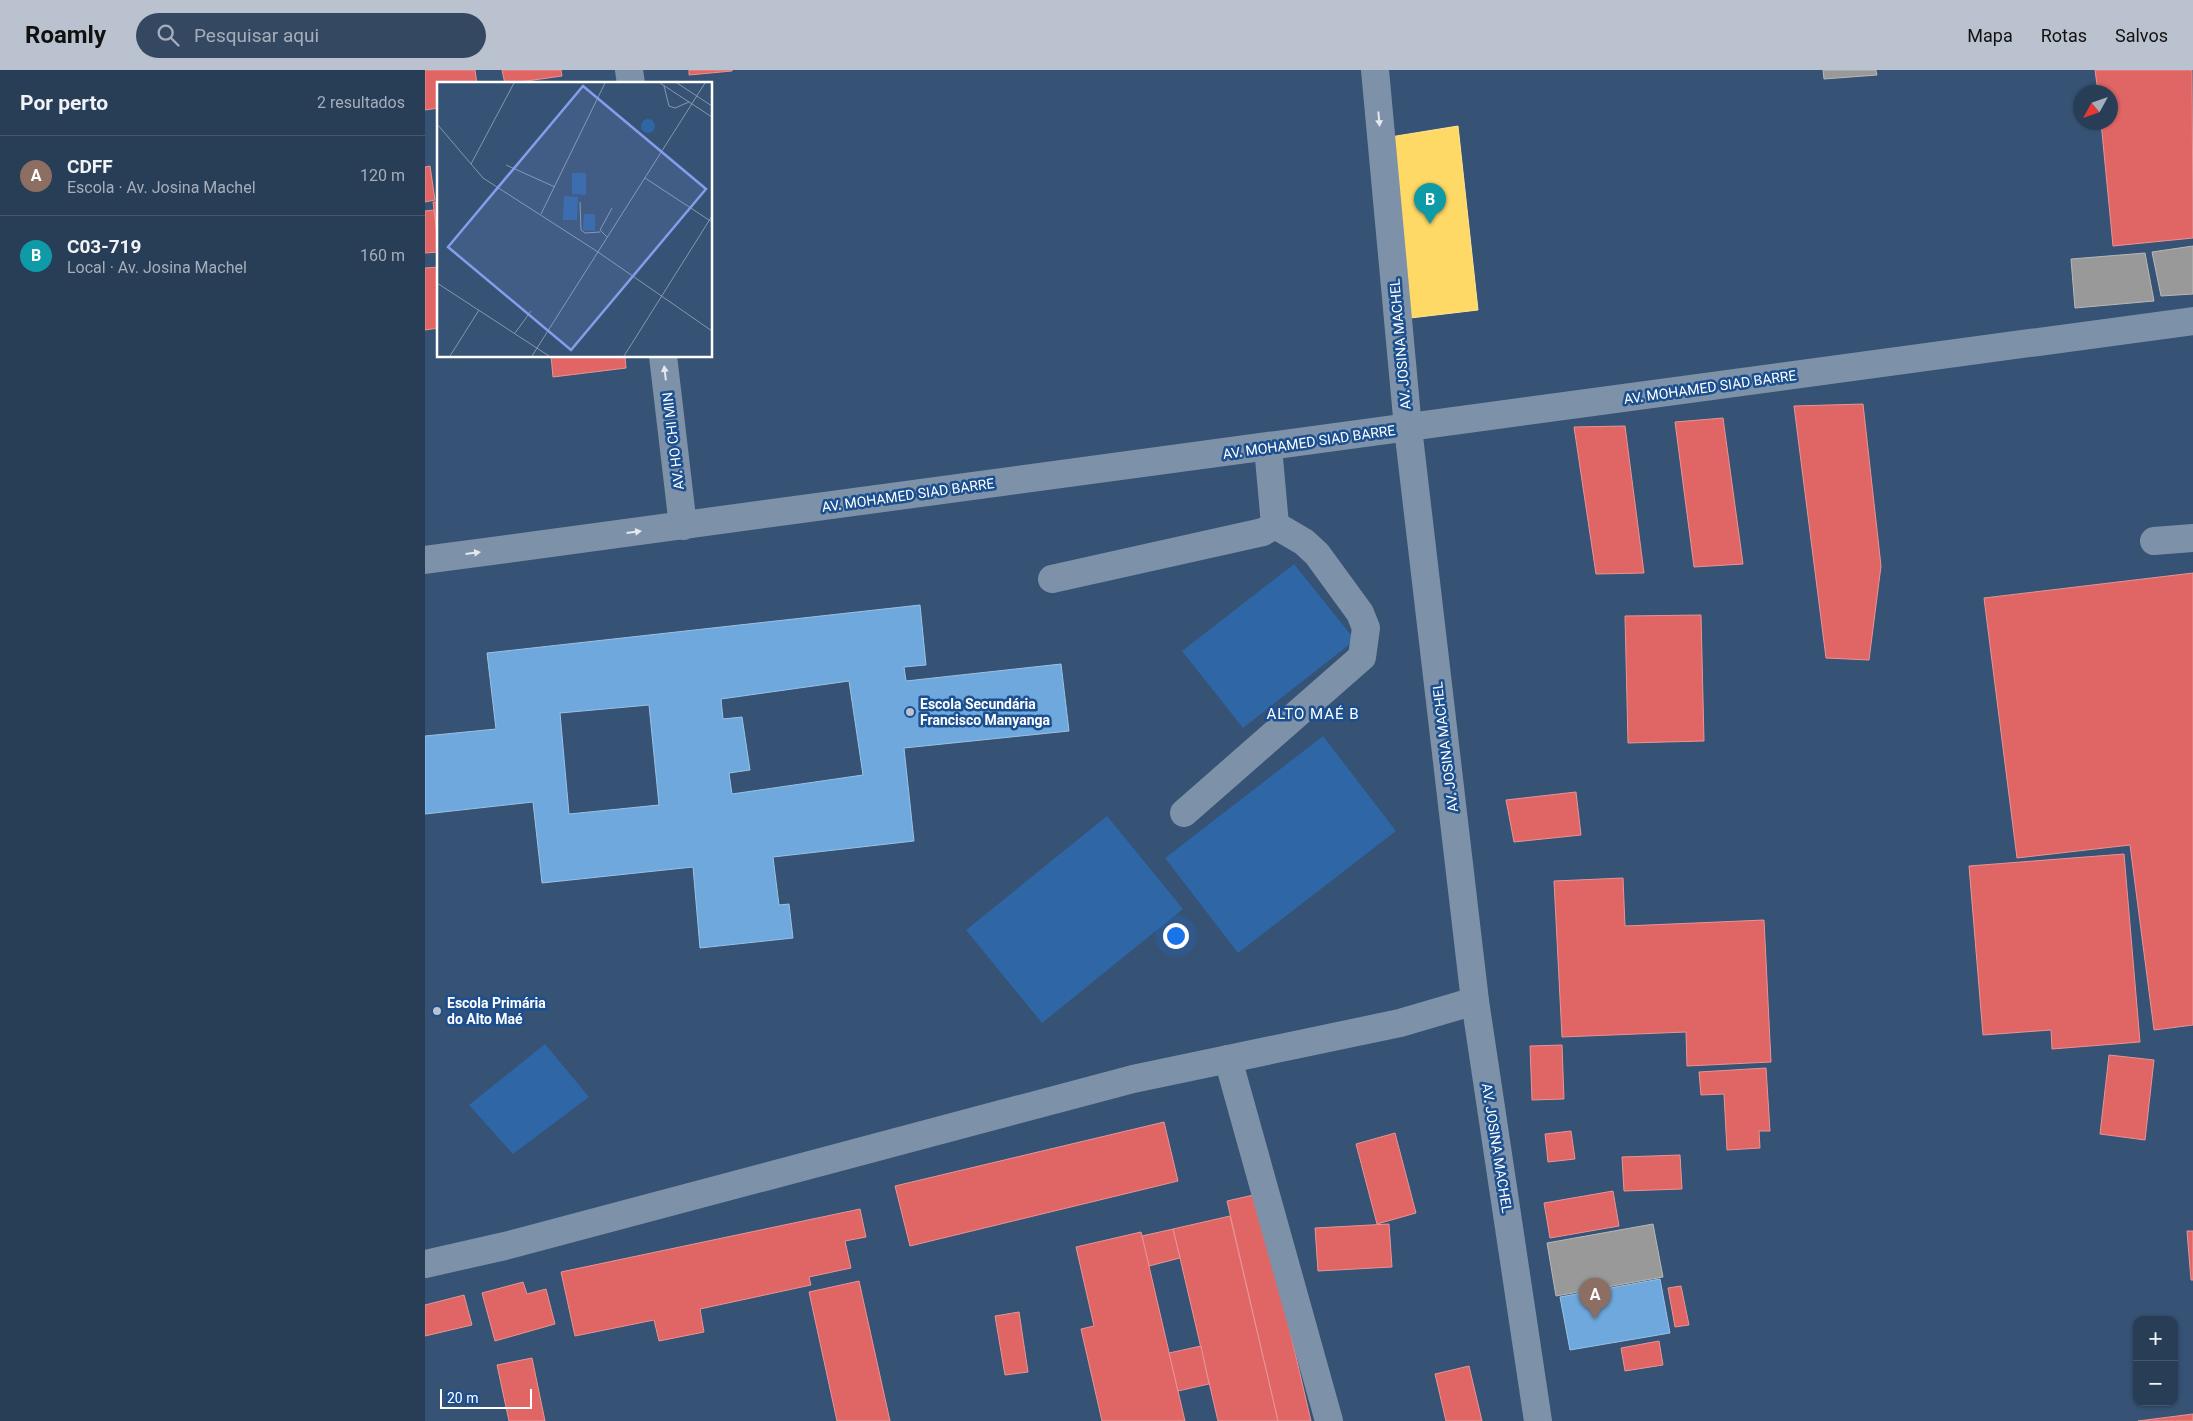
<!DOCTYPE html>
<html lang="pt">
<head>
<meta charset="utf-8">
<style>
	:root { --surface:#283e57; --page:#344961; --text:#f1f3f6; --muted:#a5aeba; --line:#44576d; --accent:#b9c2ce }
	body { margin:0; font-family:Roboto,sans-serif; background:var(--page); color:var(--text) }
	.controls { position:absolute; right:15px; bottom:15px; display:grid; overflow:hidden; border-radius:10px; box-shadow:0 1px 4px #0004 }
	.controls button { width:45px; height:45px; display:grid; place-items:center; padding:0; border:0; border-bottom:1px solid var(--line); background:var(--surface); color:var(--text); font:25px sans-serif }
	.compass { position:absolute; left:1648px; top:15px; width:45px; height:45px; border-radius:50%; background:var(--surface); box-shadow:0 1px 4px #0004; rotate:230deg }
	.scale { position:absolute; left:15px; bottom:12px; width:92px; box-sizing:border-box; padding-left:5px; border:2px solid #fff; border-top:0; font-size:14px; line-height:18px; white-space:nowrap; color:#fff; -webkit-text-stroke:4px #1b4f8f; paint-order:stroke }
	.you { position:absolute; left:750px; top:865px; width:18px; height:18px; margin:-12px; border:4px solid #fff; border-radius:50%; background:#1a73e8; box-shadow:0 0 0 8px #1a73e833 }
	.badge { display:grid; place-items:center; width:32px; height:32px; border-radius:50%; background:var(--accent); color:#fff; font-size:16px; font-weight:700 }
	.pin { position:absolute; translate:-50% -41px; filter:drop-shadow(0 1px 2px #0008) }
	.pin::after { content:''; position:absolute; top:26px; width:18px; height:15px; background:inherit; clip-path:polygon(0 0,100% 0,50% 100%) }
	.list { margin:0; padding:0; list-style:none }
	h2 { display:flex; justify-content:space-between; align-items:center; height:65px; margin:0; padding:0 20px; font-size:21px }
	h2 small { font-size:16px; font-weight:400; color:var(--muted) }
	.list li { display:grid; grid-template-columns:32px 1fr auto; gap:15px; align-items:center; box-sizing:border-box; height:80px; padding:0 20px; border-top:1px solid var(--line) }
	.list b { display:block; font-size:19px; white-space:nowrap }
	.list p { margin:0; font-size:16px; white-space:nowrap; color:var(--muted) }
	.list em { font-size:16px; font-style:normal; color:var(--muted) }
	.icon { flex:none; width:28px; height:28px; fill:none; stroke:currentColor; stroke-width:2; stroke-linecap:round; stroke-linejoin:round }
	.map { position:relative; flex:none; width:1768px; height:1351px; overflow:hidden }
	header { display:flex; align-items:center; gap:30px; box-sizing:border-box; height:70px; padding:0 25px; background:var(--accent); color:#111 }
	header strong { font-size:24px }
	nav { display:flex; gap:28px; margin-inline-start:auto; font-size:18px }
	.search { width:350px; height:45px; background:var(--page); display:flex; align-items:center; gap:12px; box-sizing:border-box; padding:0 18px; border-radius:28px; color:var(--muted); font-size:19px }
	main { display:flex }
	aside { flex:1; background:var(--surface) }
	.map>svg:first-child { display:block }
	.green { fill:#2f66a5 }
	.homes { fill:#ffd966; stroke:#ffe494 }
	.shops { fill:#e06666; stroke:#e99494 }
	.schools { fill:#6fa8dc; stroke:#9ac2e6; fill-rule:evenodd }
	.industry { fill:#999; stroke:#b8b8b8 }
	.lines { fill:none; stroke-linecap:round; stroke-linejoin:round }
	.minor { stroke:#7d92a8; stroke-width:28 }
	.oneway { fill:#e5e9ee }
	.poi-dot { fill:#b9c2ce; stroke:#1b4f8f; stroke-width:2 }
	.labels { text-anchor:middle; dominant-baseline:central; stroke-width:5; stroke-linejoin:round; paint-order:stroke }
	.street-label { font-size:14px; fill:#fff; stroke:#1b4f8f }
	.poi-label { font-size:14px; font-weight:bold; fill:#fff; stroke:#1b4f8f; text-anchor:start }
	.neighbourhood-label { font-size:15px; letter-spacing:1px; fill:#fff; stroke:#1b4f8f }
	.inset-road { fill:none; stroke:#8697ac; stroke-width:1 }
	.view { fill:#839eea; fill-opacity:0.15; stroke:#839eea; stroke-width:2.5 }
	.inset-edge { fill:none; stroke:#fff; stroke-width:2.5 }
</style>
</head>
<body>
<header>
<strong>Roamly</strong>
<div class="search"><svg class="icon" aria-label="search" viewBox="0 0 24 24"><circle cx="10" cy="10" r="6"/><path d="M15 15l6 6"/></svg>Pesquisar aqui</div>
<nav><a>Mapa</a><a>Rotas</a><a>Salvos</a></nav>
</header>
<main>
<aside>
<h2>Por perto<small>2 resultados</small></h2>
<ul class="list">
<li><span class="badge" style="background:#8d6e63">A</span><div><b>CDFF</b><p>Escola · Av. Josina Machel</p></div><em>120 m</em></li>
<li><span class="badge" style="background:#0f9aa8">B</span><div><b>C03-719</b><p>Local · Av. Josina Machel</p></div><em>160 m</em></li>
</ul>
</aside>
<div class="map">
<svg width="1768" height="1351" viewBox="0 0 1768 1351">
	<rect width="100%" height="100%" fill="#365274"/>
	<g class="green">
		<polygon points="869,494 930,570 818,658 757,581"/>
		<polygon points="898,666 971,761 813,883 740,788"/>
		<polygon points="682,746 758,839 617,953 541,860"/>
		<polygon points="120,974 164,1027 88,1084 44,1035"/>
	</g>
	<polygon class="homes" points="1033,56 1053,240 977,249 959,68"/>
	<g class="shops">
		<polygon points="0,0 50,0 52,14 14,14 14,38 0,40"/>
		<polygon points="77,0 136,0 137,6 80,14"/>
		<polygon points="264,0 307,0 307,1 264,5"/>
		<polygon points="1670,0 1767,0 1768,168 1688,176 1676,52 1686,52 1686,22 1673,22"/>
		<polygon points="5,96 10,130 0,132 0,97"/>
		<polygon points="8,132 14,132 14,178 9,140"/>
		<polygon points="9,140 14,182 0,183 0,141"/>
		<polygon points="14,197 14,258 0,260 0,198"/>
		<polygon points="126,286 200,286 201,298 128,307"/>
		<polygon points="1438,334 1456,496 1444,590 1401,588 1369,336"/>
		<polygon points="1298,348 1318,494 1269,497 1250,352"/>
		<polygon points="1200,356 1219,503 1171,504 1149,357"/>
		<polygon points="1768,503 1768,955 1729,960 1705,775 1592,788 1559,528"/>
		<polygon points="1276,545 1279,671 1203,673 1200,546"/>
		<polygon points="1151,722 1156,765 1089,772 1081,730"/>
		<polygon points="1699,784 1715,972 1627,979 1626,960 1558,965 1544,796"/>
		<polygon points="1198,808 1200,856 1339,850 1346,992 1262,996 1261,962 1137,967 1129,811"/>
		<polygon points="1137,975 1139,1029 1107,1030 1105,976"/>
		<polygon points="1684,985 1729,990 1720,1070 1675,1064"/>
		<polygon points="1341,998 1345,1061 1334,1061 1335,1078 1302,1080 1299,1024 1276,1025 1274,1002"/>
		<polygon points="739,1052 753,1111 485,1176 470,1116"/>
		<polygon points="1146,1061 1150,1089 1123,1092 1120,1064"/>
		<polygon points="970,1063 991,1143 952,1154 931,1074"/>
		<polygon points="1255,1085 1257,1119 1199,1121 1197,1087"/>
		<polygon points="1188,1121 1194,1156 1125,1168 1119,1133"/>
		<polygon points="833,1124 886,1351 853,1351 802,1131"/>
		<polygon points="435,1139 441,1167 420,1171 426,1198 384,1207 386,1215 275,1239 279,1262 234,1271 229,1250 150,1266 136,1202"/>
		<polygon points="805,1146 853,1351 793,1351 755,1188 748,1159"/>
		<polygon points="964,1154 967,1197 893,1201 890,1158"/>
		<polygon points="748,1159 755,1188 724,1196 717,1166"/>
		<polygon points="1762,1161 1768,1161 1768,1210 1766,1210"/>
		<polygon points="716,1162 724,1196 760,1351 677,1351 656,1259 669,1256 651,1177"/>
		<polygon points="434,1211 465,1351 412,1351 384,1222"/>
		<polygon points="98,1212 102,1224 121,1219 130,1254 70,1271 57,1223"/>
		<polygon points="1256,1216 1264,1255 1250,1257 1243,1218"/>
		<polygon points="39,1225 47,1255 0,1266 0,1235"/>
		<polygon points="594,1242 603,1302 580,1305 570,1246"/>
		<polygon points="1234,1271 1238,1295 1200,1301 1196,1278"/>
		<polygon points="776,1276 784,1314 753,1321 744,1283"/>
		<polygon points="107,1288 120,1351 84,1351 72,1295"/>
		<polygon points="1044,1296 1057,1351 1021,1351 1010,1304"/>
		<polygon points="1768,1344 1768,1351 1713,1351"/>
	</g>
	<g class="schools">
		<path d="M495 535 501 595 479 597 481 611 636 594 644 661 479 678 489 771 348 787 354 835 364 834 368 868 275 878 268 797 117 813 108 732 0 744V666L71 659 62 583ZM424 611 438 705 307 724 304 703 325 700 317 647 298 649 296 629ZM224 635 234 735 144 744 135 643Z"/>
		<polygon points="1235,1209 1245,1263 1145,1280 1135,1227"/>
	</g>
	<g class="industry">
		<polygon points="1398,0 1451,0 1452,5 1399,9"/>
		<polygon points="1768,176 1768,224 1736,226 1727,182"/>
		<polygon points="1720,183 1729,231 1650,238 1646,189"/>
		<polygon points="1228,1154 1238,1207 1131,1226 1122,1173"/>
	</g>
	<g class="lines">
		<g class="minor">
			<polyline points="204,0 206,14"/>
			<polyline points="950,0 983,358 1050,931 1113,1351"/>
			<polyline points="238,286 258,456"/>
			<polyline points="1729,471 1768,468"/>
			<polyline points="0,490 1768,251"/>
			<polyline points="627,509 838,462 850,455 843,377"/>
			<polyline points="759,743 937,587 941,558 935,543 892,484 879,472 850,455"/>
			<polyline points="803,989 904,1351"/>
			<polyline points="0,1194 80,1176 708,1009 975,953 1050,931"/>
		</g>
	</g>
	<defs><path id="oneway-solid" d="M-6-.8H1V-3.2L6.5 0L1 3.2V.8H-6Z" transform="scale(1.25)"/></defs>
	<g class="oneway">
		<use href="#oneway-solid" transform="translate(954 49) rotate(85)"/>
		<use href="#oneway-solid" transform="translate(240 303) rotate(-97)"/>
		<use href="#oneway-solid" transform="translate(209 462) rotate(-7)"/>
		<use href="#oneway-solid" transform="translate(48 483) rotate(-7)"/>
	</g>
	<g class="poi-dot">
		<circle cx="485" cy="642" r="5"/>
		<circle cx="12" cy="941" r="5"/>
	</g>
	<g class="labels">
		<g class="street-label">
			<text transform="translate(975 274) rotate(-95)">AV. JOSINA MACHEL</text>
			<text transform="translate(1285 317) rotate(-8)">AV. MOHAMED SIAD BARRE</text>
			<text transform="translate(248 371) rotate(-97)">AV. HO CHI MIN</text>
			<text transform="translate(884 372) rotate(-8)">AV. MOHAMED SIAD BARRE</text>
			<text transform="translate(483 425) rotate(-8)">AV. MOHAMED SIAD BARRE</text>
			<text transform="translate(1020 677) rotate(-97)">AV. JOSINA MACHEL</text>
			<text transform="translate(1072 1078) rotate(81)">AV. JOSINA MACHEL</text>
		</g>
		<g class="poi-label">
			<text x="495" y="634">Escola Secundária<tspan x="495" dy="16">Francisco Manyanga</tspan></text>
			<text x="22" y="933">Escola Primária<tspan x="22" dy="16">do Alto Maé</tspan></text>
		</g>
		<g class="neighbourhood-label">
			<text x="888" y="644">ALTO MAÉ B</text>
		</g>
	</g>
	<g transform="translate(12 12)">
		<rect width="275" height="275" fill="#365274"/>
		<path d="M204 44a7 7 0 1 1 14 0a7 7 0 1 1-14 0ZM135 91H149V113L135 112ZM127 114 141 115 140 138H126ZM147 132H158V149L146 148Z" fill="#2f66a5"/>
		<path class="inset-road" d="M223 1 275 35M240 1 275 24M227 4 232 24 238 26 252 20M0 42 46 96 161 170 275 249M34 82 77 1M69 83 118 105M208 96 275 140M143 120 144 148 148 151 163 150M104 132 168 1M170 155 163 148 175 126M0 201 112 274M78 251 94 229M13 274 42 228M95 274 268 1M187 274 275 134"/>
		<path class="view" d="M146 4 269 107 134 268 11 165Z"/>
		<rect width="275" height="275" class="inset-edge"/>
	</g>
</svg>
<div class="controls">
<button>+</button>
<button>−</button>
</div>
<svg class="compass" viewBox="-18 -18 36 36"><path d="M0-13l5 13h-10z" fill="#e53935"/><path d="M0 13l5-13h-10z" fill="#a5aeba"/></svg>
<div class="scale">20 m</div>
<div class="you"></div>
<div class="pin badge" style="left:1170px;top:1249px;background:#8d6e63">A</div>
<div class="pin badge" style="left:1005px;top:154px;background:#0f9aa8">B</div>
</div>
</main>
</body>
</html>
